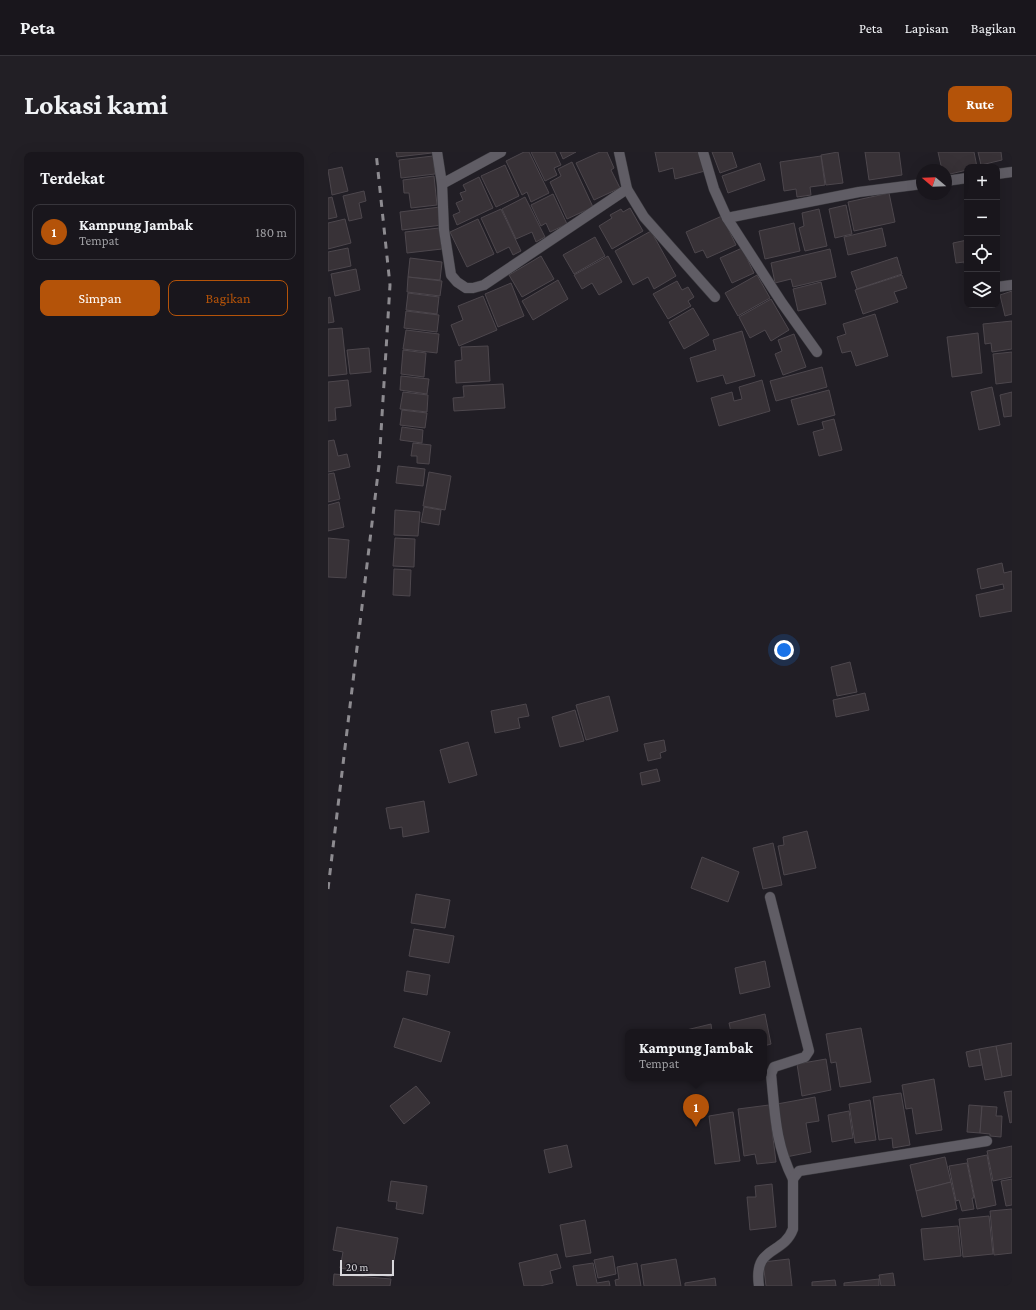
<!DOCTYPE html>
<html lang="id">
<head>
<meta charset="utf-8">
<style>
	:root { --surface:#19161c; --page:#221f25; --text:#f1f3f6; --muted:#9f9fa3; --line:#37353b; --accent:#b45309 }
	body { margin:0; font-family:"Crimson Pro",serif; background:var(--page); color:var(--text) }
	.controls { position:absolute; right:12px; top:12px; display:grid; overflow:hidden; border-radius:8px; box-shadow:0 4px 16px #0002 }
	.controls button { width:36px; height:36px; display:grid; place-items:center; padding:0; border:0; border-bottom:1px solid var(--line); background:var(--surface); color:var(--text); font:20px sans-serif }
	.compass { position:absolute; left:588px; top:12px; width:36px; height:36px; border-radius:50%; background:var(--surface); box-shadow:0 4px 16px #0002; rotate:289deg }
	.scale { position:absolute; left:12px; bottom:10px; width:54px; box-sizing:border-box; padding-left:4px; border:2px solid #d8d7db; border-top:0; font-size:11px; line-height:14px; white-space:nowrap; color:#d8d7db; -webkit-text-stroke:3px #211e25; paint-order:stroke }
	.you { position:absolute; left:456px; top:498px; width:14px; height:14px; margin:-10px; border:3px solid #fff; border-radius:50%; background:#1a73e8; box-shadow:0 0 0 6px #1a73e833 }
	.badge { display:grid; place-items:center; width:26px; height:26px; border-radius:50%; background:var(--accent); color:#fff; font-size:13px; font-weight:700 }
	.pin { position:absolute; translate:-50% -33px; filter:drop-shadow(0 1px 2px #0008) }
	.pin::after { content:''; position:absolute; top:21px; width:14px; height:12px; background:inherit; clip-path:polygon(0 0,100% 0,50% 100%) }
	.popup { position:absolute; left:297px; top:877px; width:142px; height:52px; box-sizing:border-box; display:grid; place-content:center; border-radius:8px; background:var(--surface); filter:drop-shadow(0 1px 3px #0005); font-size:13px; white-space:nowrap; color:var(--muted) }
	.popup b { font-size:15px; color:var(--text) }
	.popup::after { content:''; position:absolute; left:50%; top:100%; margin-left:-8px; border:8px solid transparent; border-top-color:var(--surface) }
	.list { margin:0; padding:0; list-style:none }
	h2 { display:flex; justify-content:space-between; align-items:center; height:52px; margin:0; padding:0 16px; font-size:17px }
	h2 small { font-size:13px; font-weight:400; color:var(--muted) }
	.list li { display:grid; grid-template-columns:26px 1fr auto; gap:12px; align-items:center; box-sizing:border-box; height:56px; margin:0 8px 8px; padding:0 8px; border:1px solid var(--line); border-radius:8px }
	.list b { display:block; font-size:15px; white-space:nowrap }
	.list p { margin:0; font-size:13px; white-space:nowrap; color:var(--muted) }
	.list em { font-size:13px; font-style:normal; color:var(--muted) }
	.actions { display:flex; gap:8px; padding:12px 16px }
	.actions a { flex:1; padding:9px 0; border:1px solid var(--accent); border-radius:8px; text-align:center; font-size:14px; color:var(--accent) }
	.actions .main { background:var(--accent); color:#fff }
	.icon { flex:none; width:22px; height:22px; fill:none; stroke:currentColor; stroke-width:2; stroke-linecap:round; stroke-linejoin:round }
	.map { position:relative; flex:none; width:684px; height:1134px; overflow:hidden; border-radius:8px }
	header { display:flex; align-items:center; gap:24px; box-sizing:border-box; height:56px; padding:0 20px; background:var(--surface); border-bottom:1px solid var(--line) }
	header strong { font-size:19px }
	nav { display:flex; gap:22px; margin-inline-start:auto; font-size:14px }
	.intro { display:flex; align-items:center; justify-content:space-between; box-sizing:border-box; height:96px; padding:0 24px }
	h1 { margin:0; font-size:28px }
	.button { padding:10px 18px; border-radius:8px; background:var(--accent); color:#fff; font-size:14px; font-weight:700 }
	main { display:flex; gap:24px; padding:0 24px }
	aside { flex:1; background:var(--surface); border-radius:8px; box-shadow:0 4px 16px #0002 }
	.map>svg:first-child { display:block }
	.building { fill:#383237; stroke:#4d474d }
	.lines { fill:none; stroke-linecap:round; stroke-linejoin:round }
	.street-casing { stroke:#3b3a3f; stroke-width:11 }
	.street { stroke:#605d65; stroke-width:10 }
	.rail { stroke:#8d8b90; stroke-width:3; stroke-dasharray:7 7; stroke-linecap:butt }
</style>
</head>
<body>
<header>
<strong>Peta</strong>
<nav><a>Peta</a><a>Lapisan</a><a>Bagikan</a></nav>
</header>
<div class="intro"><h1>Lokasi kami</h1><a class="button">Rute</a></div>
<main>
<aside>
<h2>Terdekat<small></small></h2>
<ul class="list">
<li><span class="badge">1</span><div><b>Kampung Jambak</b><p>Tempat</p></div><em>180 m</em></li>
</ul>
<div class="actions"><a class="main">Simpan</a><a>Bagikan</a></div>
</aside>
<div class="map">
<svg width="684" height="1134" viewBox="0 0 684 1134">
	<rect width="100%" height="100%" fill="#211e25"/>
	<g class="building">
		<polygon points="68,0 103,0 104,1 69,5"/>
		<polygon points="196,0 201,0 221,41 203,50 199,40 194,43 178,9"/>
		<polygon points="203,0 227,0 233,13 226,16 229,23 217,29"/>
		<polygon points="232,0 248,0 235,7"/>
		<polygon points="272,0 279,0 286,16 283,18 292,36 266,48 248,11"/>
		<polygon points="327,0 373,0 377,19 347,27 345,16 331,20"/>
		<polygon points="384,0 404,0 409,15 392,21"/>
		<polygon points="510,0 515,31 498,33 493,3"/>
		<polygon points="537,0 571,0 574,23 541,28"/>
		<polygon points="610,0 646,0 649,15 639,15 639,18 618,23 618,18 614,18"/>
		<polygon points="650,0 673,0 674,8 653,13"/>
		<polygon points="105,4 107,22 73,26 71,8"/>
		<polygon points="493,4 497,33 482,35 483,43 469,45 468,37 456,39 452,10"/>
		<polygon points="244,10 265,55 239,67 222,30 233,24 230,17"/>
		<polygon points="432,11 437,28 400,41 394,24"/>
		<polygon points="177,13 191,44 168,55 153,24"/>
		<polygon points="14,15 20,39 4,43 0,18"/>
		<polygon points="106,24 109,53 83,56 81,41 76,41 75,28"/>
		<polygon points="151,25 165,56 129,73 125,63 132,60 128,51 135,48 132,41 138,39 135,33"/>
		<polygon points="36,39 38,49 31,51 34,66 21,69 15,44"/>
		<polygon points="561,41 567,70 526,79 520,50"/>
		<polygon points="225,42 239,72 222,80 218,71 213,74 203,53"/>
		<polygon points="4,45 9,65 0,67 0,46"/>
		<polygon points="197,45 217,85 208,90 204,80 188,87 174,57"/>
		<polygon points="518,53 524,82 507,86 501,57"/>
		<polygon points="112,55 114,73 74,78 72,60"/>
		<polygon points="302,56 315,79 284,97 271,74 284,66 282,63 293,57 295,60"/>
		<polygon points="173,57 193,99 185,103 181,95 169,101 153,66"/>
		<polygon points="491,57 499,94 477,99 471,76 476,74 474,61"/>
		<polygon points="394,64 408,93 379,106 375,98 367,101 358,80"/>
		<polygon points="17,67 23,91 0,97 0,71"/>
		<polygon points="150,67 166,102 139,115 122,80"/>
		<polygon points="466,71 472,99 437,107 431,79"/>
		<polygon points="111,76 114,97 79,101 77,80"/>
		<polygon points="554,76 558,94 520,103 516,85"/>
		<polygon points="323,79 348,124 326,137 320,125 305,133 287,99"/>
		<polygon points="267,85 277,104 246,122 235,103"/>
		<polygon points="639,88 639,120 638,120 636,110 628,111 625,91"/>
		<polygon points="20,96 23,114 0,119 0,100"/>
		<polygon points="414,96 426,121 404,131 392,106"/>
		<polygon points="502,97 508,125 465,135 463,127 447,131 443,111"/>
		<polygon points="213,104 226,127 194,145 181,123"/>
		<polygon points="280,104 294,130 271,143 264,131 254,137 246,123"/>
		<polygon points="569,105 574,122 529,137 523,120"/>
		<polygon points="82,106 114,110 112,128 80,125"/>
		<polygon points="28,117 32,138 7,144 3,122"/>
		<polygon points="429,123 442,146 410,164 397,141"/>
		<polygon points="574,123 579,136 566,140 570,150 535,162 527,138"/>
		<polygon points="80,125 114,129 112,144 79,140"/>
		<polygon points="230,128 240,147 205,168 194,149"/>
		<polygon points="349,129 354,138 360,135 366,145 360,149 363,154 340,167 325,142"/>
		<polygon points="493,130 498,152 470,159 465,137"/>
		<polygon points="183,131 196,164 170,175 157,142"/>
		<polygon points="684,139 684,162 677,164 672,143"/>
		<polygon points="80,141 111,145 109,162 78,158"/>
		<polygon points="155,144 169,178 131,194 123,173 135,168 130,154"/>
		<polygon points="2,145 6,170 0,171 0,146"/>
		<polygon points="443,147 461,178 443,189 437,178 422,186 411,165"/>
		<polygon points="365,156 381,183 356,197 341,170"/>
		<polygon points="78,159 111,163 109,180 76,176"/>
		<polygon points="547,162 560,204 528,214 523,199 514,201 509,185 518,182 515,172"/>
		<polygon points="684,169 684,197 664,200 663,191 657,192 655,172"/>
		<polygon points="14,176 19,222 0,224 0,177"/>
		<polygon points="78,178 111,182 109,201 75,197"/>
		<polygon points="414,179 427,224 398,232 395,223 369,230 362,206 388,198 385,188"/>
		<polygon points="650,181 654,221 624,225 619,185"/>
		<polygon points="466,182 478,215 455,223 447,202 454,199 450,188"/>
		<polygon points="160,194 162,229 128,231 127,209 134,208 133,195"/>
		<polygon points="41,196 43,220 22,222 19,198"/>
		<polygon points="75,198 98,201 96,225 73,222"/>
		<polygon points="684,200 684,230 668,232 665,202"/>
		<polygon points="494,215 499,235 448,249 442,229"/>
		<polygon points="73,224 101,227 99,242 72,238"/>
		<polygon points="20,228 23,254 7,256 8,268 0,269 0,230"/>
		<polygon points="434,228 442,259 391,274 383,246 404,240 406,249 414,247 411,235"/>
		<polygon points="175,232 177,256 126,259 125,246 136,245 135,234"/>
		<polygon points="664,235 672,273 651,278 643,240"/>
		<polygon points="501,238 507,263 470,273 463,248"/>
		<polygon points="75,240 100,243 99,260 72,257"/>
		<polygon points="684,240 684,264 676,265 672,243"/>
		<polygon points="74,258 99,261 97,276 72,273"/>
		<polygon points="506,267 514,298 491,304 485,280 496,277 494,270"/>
		<polygon points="74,275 95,278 94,291 72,288"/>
		<polygon points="6,288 10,304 19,302 22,315 0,320 0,289"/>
		<polygon points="85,291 103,293 101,312 89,311 89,304 83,304"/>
		<polygon points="70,314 97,317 95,334 68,331"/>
		<polygon points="101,320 123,324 117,358 95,354"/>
		<polygon points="6,321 12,347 0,350 0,322"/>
		<polygon points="11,350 16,375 0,379 0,353"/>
		<polygon points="96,355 113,358 111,373 93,370"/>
		<polygon points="67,358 92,360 90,384 66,383"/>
		<polygon points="0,386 21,388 18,426 0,425"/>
		<polygon points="67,386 87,387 86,415 65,414"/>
		<polygon points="674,411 676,421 684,419 684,459 652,465 648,443 676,437 675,432 653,437 649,417"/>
		<polygon points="66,417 83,418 82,444 65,443"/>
		<polygon points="522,510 529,540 509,544 503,515"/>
		<polygon points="537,541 541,558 508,565 505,548"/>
		<polygon points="281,544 290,579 258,588 248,553"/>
		<polygon points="198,552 201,564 190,566 192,576 167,581 163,559"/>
		<polygon points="247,558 256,589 232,595 224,565"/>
		<polygon points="336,588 338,599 332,601 333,606 320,609 316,592"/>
		<polygon points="140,590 149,623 121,631 112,598"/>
		<polygon points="329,617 332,629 314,633 312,621"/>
		<polygon points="96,649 101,680 75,685 74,675 62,677 58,656"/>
		<polygon points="479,679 488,716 456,723 450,694 456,693 455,685"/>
		<polygon points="445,691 454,733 435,737 425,696"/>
		<polygon points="374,705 411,720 400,750 363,736"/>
		<polygon points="88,742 122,748 117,776 83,771"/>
		<polygon points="86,777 126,784 121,811 81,804"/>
		<polygon points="437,809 442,835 412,842 407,816"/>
		<polygon points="79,819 102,823 99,843 76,839"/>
		<polygon points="437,862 443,892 436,894 436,880 403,880 401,871"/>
		<polygon points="75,866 122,880 113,910 66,895"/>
		<polygon points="383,872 384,880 350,880"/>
		<polygon points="533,876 543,930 512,935 508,910 503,911 498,882"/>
		<polygon points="684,891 684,923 674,925 668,894"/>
		<polygon points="668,894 674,925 657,928 651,897"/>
		<polygon points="651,897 654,913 641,915 638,900"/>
		<polygon points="498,907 503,938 474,944 469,912"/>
		<polygon points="606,927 614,978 588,982 584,956 578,957 574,933"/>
		<polygon points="88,934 102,951 76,972 62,954"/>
		<polygon points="684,939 684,970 682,971 676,940"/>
		<polygon points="573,941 582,993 565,996 564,986 551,988 545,945"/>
		<polygon points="487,945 491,969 478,971 483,1000 458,1005 449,952"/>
		<polygon points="542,948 548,988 527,991 521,952"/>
		<polygon points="441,953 448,1010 429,1012 427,1002 416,1004 410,957"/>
		<polygon points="641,953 654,954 652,981 639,980"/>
		<polygon points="654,954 669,955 668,964 674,964 673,985 662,984 662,982 652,981"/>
		<polygon points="521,959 525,986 504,990 500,963"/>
		<polygon points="405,960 412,1009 387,1012 381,964"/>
		<polygon points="239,993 244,1015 221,1021 216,998"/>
		<polygon points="684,994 684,1025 665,1029 659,999"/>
		<polygon points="659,1003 668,1053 649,1057 639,1007"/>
		<polygon points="617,1005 623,1030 588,1039 582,1013"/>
		<polygon points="639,1011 646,1046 644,1046 646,1057 634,1059 631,1048 628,1049 621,1014"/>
		<polygon points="684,1027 684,1053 678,1054 673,1029"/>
		<polygon points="63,1029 99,1034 95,1062 68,1057 69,1050 60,1049"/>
		<polygon points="623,1030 629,1057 594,1065 588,1039"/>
		<polygon points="444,1032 448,1075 422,1078 419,1045 428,1045 427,1034"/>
		<polygon points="684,1057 684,1101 666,1103 662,1059"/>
		<polygon points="661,1064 665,1102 635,1105 631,1067"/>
		<polygon points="257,1068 263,1101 238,1105 232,1073"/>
		<polygon points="630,1074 633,1104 596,1108 593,1077"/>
		<polygon points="9,1075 70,1086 63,1125 12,1116 15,1100 5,1098"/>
		<polygon points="229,1102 233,1116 222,1119 225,1131 212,1134 196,1134 191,1111"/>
		<polygon points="285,1104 288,1122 270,1126 266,1108"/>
		<polygon points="348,1107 353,1134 316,1134 313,1113"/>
		<polygon points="461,1107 464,1134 438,1134 435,1110"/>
		<polygon points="265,1111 269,1131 281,1129 282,1134 249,1134 245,1114"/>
		<polygon points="309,1111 313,1134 288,1134 287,1128 291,1127 289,1115"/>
		<polygon points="565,1121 567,1134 553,1134 551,1123"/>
		<polygon points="6,1122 63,1127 62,1134 5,1134"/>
		<polygon points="387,1126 388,1134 357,1134 357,1131"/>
		<polygon points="551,1127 551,1134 516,1134 516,1131"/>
		<polygon points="507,1128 508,1134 484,1134 484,1130"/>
	</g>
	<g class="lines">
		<defs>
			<g id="street">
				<polyline points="109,0 114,32 173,0"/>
				<polyline points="291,0 299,37 316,65 387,145"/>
				<polyline points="375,0 386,37 399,66 454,151 489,200"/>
				<polyline points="669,22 684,20"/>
				<polyline points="618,29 639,26"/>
				<polyline points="114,32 116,78 123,123 129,130 138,136 145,136 156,133 299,37"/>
				<polyline points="399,66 531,40 594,32"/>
				<polyline points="669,135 684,133"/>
				<path d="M442 745 481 899 477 905 446 915 443 922C447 961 447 991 465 1027"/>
				<path d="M431 1134C425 1093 455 1104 465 1077V1027L471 1019 659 989"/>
			</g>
		</defs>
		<use href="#street" class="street-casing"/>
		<use href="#street" class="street"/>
		<polyline class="rail" points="0,737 51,313 62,133 48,0"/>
	</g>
</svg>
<div class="controls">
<button>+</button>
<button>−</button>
<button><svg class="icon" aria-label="locate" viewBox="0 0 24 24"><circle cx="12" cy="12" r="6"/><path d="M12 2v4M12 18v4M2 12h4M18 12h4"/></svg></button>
<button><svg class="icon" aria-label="layers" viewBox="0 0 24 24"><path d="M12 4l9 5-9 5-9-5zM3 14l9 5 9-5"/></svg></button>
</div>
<svg class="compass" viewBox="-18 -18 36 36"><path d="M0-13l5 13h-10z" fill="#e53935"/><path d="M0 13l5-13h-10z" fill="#9f9fa3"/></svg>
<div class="scale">20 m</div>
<div class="you"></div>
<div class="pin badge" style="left:368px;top:975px">1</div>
<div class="popup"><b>Kampung Jambak</b>Tempat</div>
</div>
</main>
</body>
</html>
